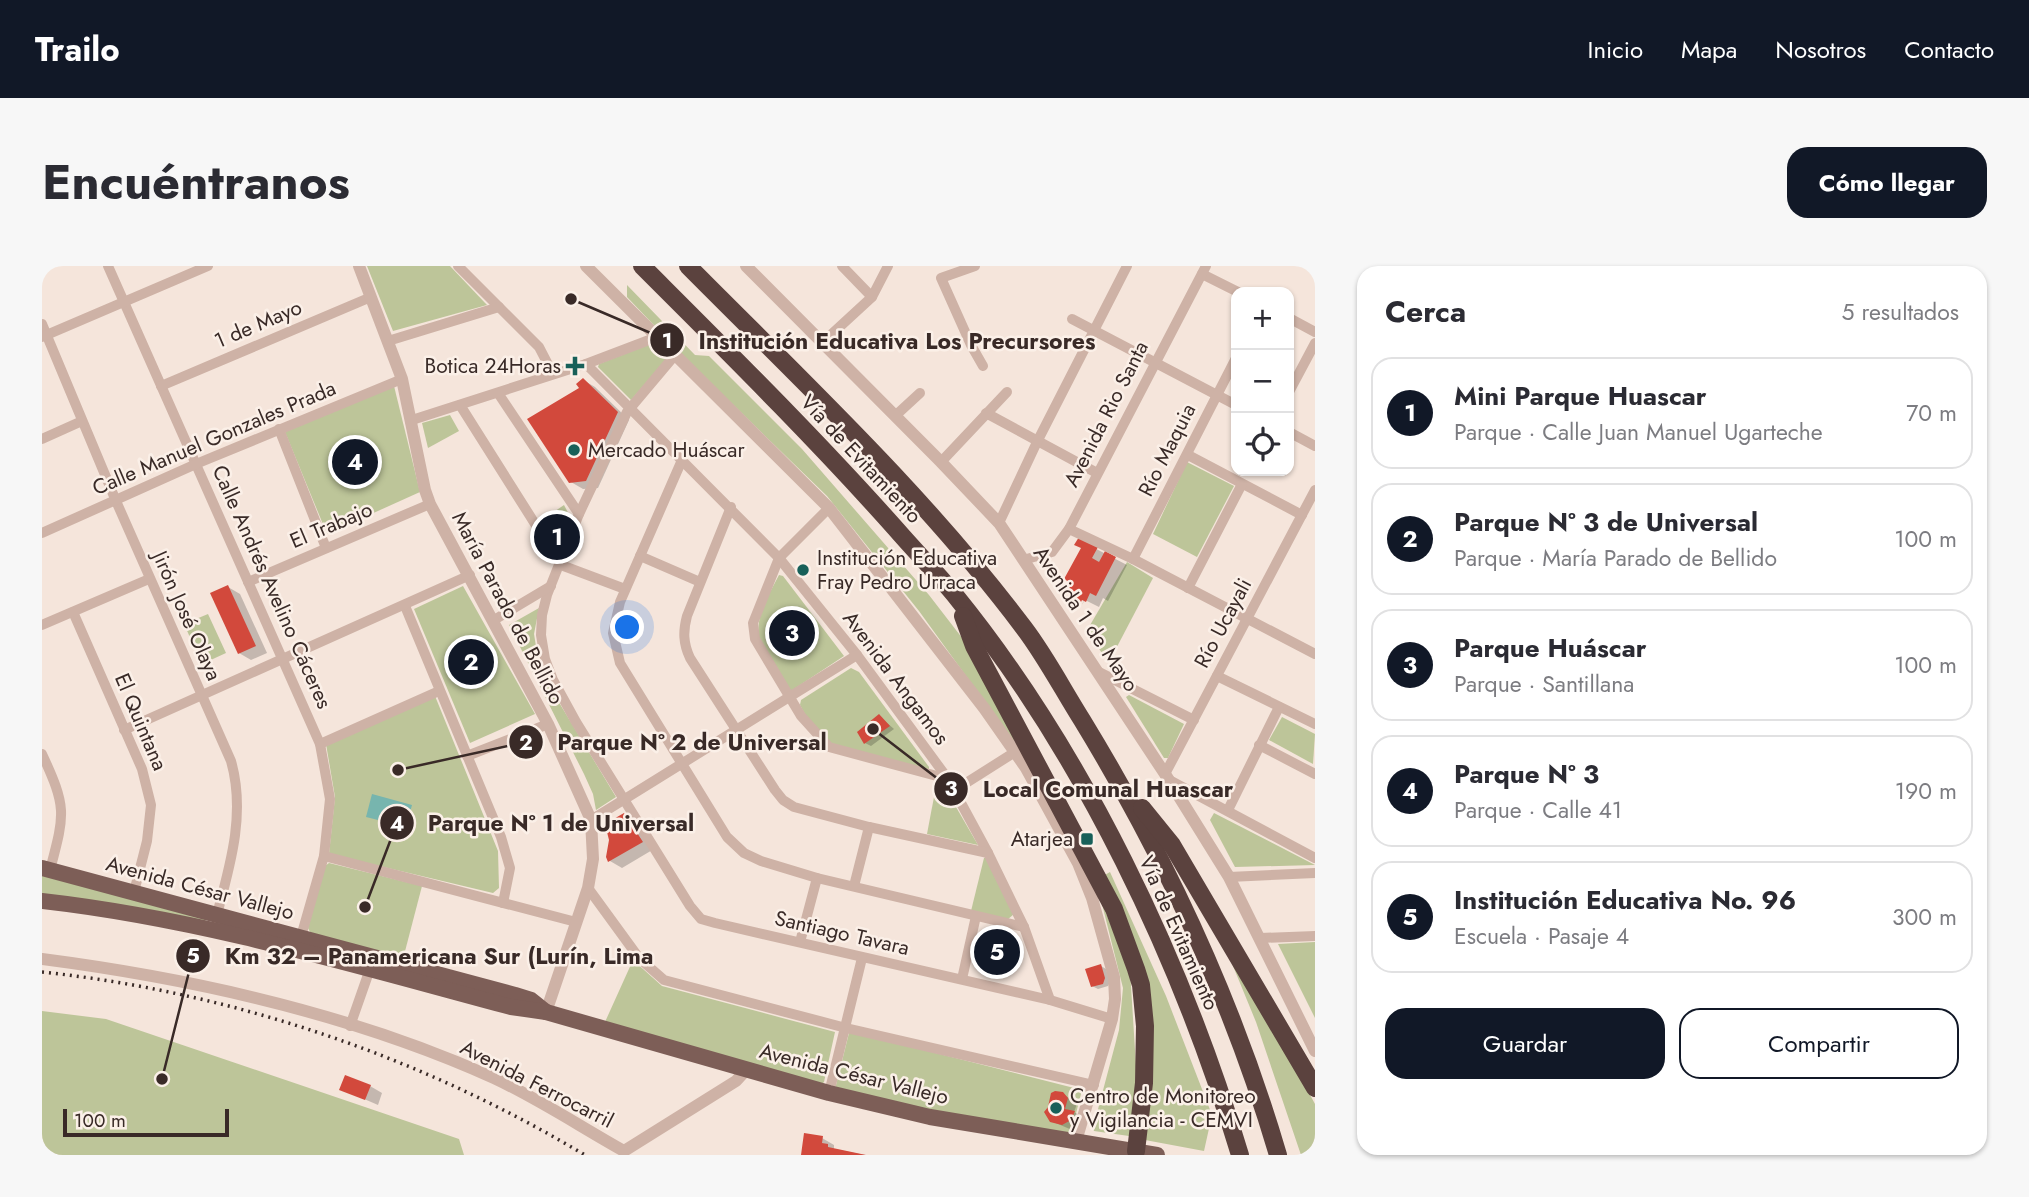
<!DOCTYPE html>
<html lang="es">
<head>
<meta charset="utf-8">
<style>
	:root { --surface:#fff; --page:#f7f7f7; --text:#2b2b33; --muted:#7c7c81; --line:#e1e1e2; --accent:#111827 }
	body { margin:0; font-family:Jost,sans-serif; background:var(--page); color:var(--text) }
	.controls { position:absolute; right:21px; top:21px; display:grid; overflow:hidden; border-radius:14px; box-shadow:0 2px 5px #0004 }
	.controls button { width:63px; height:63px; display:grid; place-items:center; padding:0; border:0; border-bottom:2px solid var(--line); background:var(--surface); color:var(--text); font:35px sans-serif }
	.scale { position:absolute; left:21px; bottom:18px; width:166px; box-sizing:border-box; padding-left:7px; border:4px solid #392a27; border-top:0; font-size:19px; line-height:24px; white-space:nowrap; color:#392a27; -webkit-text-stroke:5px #fbf0e8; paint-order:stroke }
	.you { position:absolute; left:586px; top:362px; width:24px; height:24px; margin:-18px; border:5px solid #fff; border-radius:50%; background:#1a73e8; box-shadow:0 0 0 10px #1a73e833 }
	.badge { display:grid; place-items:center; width:46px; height:46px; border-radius:50%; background:var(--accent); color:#fff; font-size:23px; font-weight:700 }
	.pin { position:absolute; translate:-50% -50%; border:4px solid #fff; box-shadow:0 2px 7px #0006 }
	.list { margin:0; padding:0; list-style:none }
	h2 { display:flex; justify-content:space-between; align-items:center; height:91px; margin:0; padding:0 28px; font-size:30px }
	h2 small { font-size:23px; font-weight:400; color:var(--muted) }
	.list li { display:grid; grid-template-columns:46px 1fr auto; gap:21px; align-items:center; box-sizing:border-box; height:112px; margin:0 14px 14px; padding:0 14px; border:2px solid var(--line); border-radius:21px }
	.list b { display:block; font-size:26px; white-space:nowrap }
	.list p { margin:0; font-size:23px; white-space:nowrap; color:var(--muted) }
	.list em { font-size:23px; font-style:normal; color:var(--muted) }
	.actions { display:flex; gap:14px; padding:21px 28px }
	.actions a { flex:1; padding:16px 0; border:2px solid var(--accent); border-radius:21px; text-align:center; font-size:24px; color:var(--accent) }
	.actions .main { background:var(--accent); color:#fff }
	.icon { flex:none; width:38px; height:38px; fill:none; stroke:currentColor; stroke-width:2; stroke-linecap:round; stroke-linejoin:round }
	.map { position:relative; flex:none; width:1273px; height:889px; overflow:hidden; border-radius:21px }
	header { display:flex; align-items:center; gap:42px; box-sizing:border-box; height:98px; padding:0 35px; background:var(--accent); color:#fff }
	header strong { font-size:33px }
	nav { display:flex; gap:38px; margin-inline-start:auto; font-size:24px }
	.intro { display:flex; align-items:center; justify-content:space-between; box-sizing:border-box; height:168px; padding:0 42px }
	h1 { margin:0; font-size:49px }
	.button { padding:18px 32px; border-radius:21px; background:var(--accent); color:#fff; font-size:24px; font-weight:700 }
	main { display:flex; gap:42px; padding:0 42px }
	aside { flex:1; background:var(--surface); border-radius:21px; box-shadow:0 2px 5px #0004 }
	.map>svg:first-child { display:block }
	.green { fill:#bdc599 }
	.plaza { fill:#eed3c1 }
	.water { fill:#77b5ae }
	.shadow { fill:#0003 }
	.building { fill:#d2493c }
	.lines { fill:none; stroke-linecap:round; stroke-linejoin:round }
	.minor { stroke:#ceb2a6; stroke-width:10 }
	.tertiary { stroke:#ceb2a6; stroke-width:12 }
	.primary { stroke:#7d5e57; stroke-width:16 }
	.motorway { stroke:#5b423e; stroke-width:18 }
	.rail { stroke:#392a27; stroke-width:3.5; stroke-dasharray:2 5; stroke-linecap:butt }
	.poi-dot { fill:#186059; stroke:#fbf0e8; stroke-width:2.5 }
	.labels { text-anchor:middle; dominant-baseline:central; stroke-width:5; stroke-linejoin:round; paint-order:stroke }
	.street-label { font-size:21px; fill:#392a27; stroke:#fbf0e8 }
	.poi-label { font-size:21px; fill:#392a27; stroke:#fbf0e8; text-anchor:start }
	.leader { fill:none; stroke:#392a27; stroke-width:2.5 }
	.callout-dot { fill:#392a27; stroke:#fbf0e8; stroke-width:2.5 }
	.mark-label { font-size:21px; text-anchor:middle; font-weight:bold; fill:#fff }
	.callout-label { font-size:23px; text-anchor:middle; font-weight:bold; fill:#392a27; stroke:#fbf0e8; stroke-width:5; stroke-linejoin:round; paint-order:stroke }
</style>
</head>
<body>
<header>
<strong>Trailo</strong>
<nav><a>Inicio</a><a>Mapa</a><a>Nosotros</a><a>Contacto</a></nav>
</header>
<div class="intro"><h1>Encuéntranos</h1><a class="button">Cómo llegar</a></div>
<main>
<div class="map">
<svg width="1273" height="889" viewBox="0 0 1273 889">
	<rect width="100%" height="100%" fill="#f5e5db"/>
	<g class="green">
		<polygon points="325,0 408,0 445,39 351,65"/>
		<polygon points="585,19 653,89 667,90 760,183 887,329 924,377 977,471 971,475 877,345 785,230 648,97 585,31"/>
		<polygon points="608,78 624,94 589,134 556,101 557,98"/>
		<polygon points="352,120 378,226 285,268 243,166"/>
		<polygon points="408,149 417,165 386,182 380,157"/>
		<polygon points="1145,196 1192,220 1155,291 1111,268"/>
		<polygon points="522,239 531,256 516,285 497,256"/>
		<polygon points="1085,296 1111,312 1067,396 1044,366"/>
		<path d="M737 309 741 310 802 390 749 425 717 372C713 349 727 329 737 309Z"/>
		<polygon points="421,320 493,448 428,477 372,343"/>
		<polygon points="497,342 492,368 498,405 574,531 554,544 551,528 542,508 467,359"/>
		<polygon points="166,348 184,387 160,398 142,358"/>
		<polygon points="809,402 817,406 887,501 887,504 791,479 765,452 758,439 759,434"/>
		<polygon points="1087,429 1142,458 1126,492 1122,492 1084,431"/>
		<polygon points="393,430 456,585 457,622 451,627 287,588 293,531 284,478"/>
		<polygon points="1240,451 1273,468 1271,498 1227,474"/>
		<polygon points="895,515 903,522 936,579 885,568"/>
		<polygon points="1172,547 1273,599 1193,601 1168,554"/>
		<polygon points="942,592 946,592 972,648 965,654 929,645"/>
		<polygon points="287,597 380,620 361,693 269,668 266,662 283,600"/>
		<polygon points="1068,606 1124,730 1170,849 1162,885 1103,874 1109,765 1061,610"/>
		<polygon points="0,608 164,651 163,657 0,631"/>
		<polygon points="1060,638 1088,704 1094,800 1092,867 1087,870 1052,865 1051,862 1077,764 1081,722"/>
		<polygon points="1185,676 1273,838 1273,889 1259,889 1214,756 1191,700"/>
		<polygon points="1273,676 1273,752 1236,678"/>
		<polygon points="591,694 620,720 793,766 782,816 779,819 563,756"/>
		<polygon points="0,745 64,753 417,873 422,889 0,889"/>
		<polygon points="810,766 1040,824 1029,867 901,850 793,823 807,767"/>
	</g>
	<circle class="plaza" cx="311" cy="194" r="21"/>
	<polygon class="water" points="330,528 370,539 364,561 324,551"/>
	<g class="shadow">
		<polygon points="541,114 553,121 587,154 556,222 541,223 529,216"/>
		<polygon points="1037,274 1085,299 1066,335 1061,332 1057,341 1043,334 1039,340 1043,333 1041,282"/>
		<polygon points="1010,304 1018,317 1014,320 1007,312 1009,310 1007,306"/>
		<polygon points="186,321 198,328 225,387 209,394 197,387"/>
		<polygon points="837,450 852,463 829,480 823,477"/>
		<polygon points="582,549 594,557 612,583 580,602 568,595 566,591"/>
		<polygon points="1059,700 1064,703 1068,716 1066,720 1056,723 1050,720"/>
		<polygon points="328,820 340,827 336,839 299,823"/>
		<polygon points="1021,828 1035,838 1032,846 1041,851 1037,859 1030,864 1009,855"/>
		<polygon points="780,872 792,879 792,883 823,889 761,889"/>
	</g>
	<g class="building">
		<polygon points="541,112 576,146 544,215 527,217 485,153 537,122 534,118"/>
		<polygon points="1037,271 1056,281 1050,292 1057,296 1063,285 1074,291 1054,330 1048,327 1044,336 1040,334 1037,340 1025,334 1028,328 1024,326 1029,317 1022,313 1039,282 1032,279"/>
		<polygon points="186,319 214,380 196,388 168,327"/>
		<polygon points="837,448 848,460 822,478 815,466"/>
		<polygon points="582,547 601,576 566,596 564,591 567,574 563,558"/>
		<polygon points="1059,698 1063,712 1061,718 1049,721 1043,703"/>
		<polygon points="303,809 329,819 323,834 297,824"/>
		<polygon points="1013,825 1021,826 1026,832 1023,843 1033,845 1029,854 1020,859 1008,856 1002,846 1006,841 1009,827"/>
		<polygon points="762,867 781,870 780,877 786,878 786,881 824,889 759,889"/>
	</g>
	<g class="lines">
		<g class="minor">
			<polyline points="66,0 278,478 288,533 282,590 258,674"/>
			<polyline points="416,0 497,81 511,108"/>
			<polyline points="800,0 830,31"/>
			<polyline points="933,0 899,12 929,79 941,100"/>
			<polyline points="1160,8 1196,26"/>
			<polyline points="1247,52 1273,66"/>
			<polyline points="1030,53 1194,139"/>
			<path d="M0 58 74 235 189 495C204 548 188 600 174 652"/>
			<polyline points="0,71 166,0"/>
			<polyline points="346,75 457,41"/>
			<polyline points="780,77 830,31 846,0"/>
			<polyline points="633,89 585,146 537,248 505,329 500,349 499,369 503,393 511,414 534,456 648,640 659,653 673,657 1008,734 1070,753"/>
			<polyline points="544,98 737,292 815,389 906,513 946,587 982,661 1008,734"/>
			<polyline points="119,120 329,31"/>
			<polyline points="1247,126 1273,77"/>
			<polyline points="456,127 537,248"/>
			<polyline points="418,139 519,299 583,323"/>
			<polyline points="944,147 1055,207"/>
			<polyline points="853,150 878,127"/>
			<polyline points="370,154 544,98 615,71"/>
			<polyline points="237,163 284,282"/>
			<polyline points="1247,166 1273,180"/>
			<polyline points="0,173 40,155"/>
			<polyline points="1146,189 1260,249"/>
			<polyline points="640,194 578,336 571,367 578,397 685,571 702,587 719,595 775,612 982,661"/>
			<polyline points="899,196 965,126"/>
			<path d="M689 241 645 350C641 365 641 377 648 392L733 524 741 534 752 541 827 561 946 587"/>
			<polyline points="787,242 737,292 711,357 713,373 759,450 787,481 906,513"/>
			<polyline points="957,257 995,176 1085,0"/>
			<polyline points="1027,263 1091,293 1273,388"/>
			<polyline points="0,267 154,198 360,113"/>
			<polyline points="598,290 658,316"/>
			<polyline points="1091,293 1194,92"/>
			<polyline points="981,294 1010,286 1027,263 1164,0"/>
			<polyline points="206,316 388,238"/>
			<polyline points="1146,322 1200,218"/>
			<polyline points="363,340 459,571 468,602 461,637"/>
			<polyline points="31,346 100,503 109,539 105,575 92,626"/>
			<polyline points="452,354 509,320"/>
			<polyline points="0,359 107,313"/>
			<polyline points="1055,405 1152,454"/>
			<polyline points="1175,410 1273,458"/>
			<polyline points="82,464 428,309"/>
			<polyline points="278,478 397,425"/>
			<polyline points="1217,479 1273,508"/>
			<path d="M0 488C25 542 23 547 8 604"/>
			<polyline points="425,490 506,458"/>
			<polyline points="1123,508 1273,224"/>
			<polyline points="1129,515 1273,592"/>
			<polyline points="913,524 973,486"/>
			<polyline points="1186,544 1237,441"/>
			<polyline points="549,554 815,389"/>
			<polyline points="282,590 534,656"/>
			<polyline points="1187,611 1273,607"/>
			<polyline points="812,620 827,561"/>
			<polyline points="546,622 597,692 622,714 804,762 1052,819"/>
			<polyline points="1218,672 1273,670"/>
			<polyline points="758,676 775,612"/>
			<polyline points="920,713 934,650"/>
			<polyline points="308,760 328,703"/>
			<polyline points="787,827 820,692"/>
		</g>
		<g class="tertiary">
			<polyline points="317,0 360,113 383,224 388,238 506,458 549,554 551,593 546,622 504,746"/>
			<polyline points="544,0 787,242 942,442 984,502 1036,597 1050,632 1072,711 1073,733 1070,753 1034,875"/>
			<polyline points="704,0 899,196 957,257 1123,508 1187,611 1273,785"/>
			<path d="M0 693C154 713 310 748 452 812 497 833 539 861 582 885L694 815 705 803"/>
		</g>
		<g class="primary">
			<polyline points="0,602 473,729 489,734 504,746"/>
			<path d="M0 635C160 653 315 700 469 741L504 746 787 827 888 851 1115 889"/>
		</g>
		<g class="motorway">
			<path d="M600 0C686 86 773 172 854 263 873 285 894 306 912 328 1042 488 1139 693 1198 889"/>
			<path d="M646 0C762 117 883 230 982 362 1004 391 1021 424 1040 454 1123 590 1191 736 1236 889"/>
			<polyline points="921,350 932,380 1072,643 1094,703 1099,719 1103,760 1102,817 1094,885"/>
			<polyline points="1100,542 1130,579 1273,822"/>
		</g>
		<path class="rail" d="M0 706C190 726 379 791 543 889"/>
	</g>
	<g class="poi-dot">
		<path d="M529.5 89.5h7v7h7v7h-7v7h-7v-7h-7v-7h7z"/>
		<circle cx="532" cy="184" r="7"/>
		<circle cx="761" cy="304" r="7"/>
		<rect x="1038" y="566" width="14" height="14" rx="3.5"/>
		<circle cx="1014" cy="842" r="7"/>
	</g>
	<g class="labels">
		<g class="street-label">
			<text transform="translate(216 58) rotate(-23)">1 de Mayo</text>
			<text transform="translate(1064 148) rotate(-63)">Avenida Rio Santa</text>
			<text transform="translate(172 172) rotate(-23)">Calle Manuel Gonzales Prada</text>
			<text transform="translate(1125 184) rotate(-63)">Río Maquia</text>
			<text transform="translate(819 193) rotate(47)">Vía de Evitamiento</text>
			<text transform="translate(289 259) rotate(-23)">El Trabajo</text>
			<text transform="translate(230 321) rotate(66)">Calle Andrés Avelino Cáceres</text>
			<text transform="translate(466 342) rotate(62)">María Parado de Bellido</text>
			<text transform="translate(145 350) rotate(66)">Jirón José Olaya</text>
			<text transform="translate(1044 353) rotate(56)">Avenida 1 de Mayo</text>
			<text transform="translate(1181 357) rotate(-62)">Río Ucayali</text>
			<text transform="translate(854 412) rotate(53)">Avenida Angamos</text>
			<text transform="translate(99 456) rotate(67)">El Quintana</text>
			<text transform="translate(158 622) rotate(15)">Avenida César Vallejo</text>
			<text transform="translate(800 667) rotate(13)">Santiago Tavara</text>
			<text transform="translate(1137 667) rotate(66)">Vía de Evitamiento</text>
			<text transform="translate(812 808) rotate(14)">Avenida César Vallejo</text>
			<text transform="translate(495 818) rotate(27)">Avenida Ferrocarril</text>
		</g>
		<g class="poi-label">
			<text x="519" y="100" text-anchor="end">Botica 24Horas</text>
			<text x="546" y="184">Mercado Huáscar</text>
			<text x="775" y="292">Institución Educativa<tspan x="775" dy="24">Fray Pedro Urraca</tspan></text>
			<text x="1031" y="573" text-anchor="end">Atarjea</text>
			<text x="1028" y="830">Centro de Monitoreo<tspan x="1028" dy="24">y Vigilancia - CEMVI</tspan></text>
		</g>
	</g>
	<path class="leader" d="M529 33L625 74M356 504L484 476M831 463L909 523M323 641L355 557M120 813L151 690"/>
	<g class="callout-dot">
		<circle cx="529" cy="33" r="7"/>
		<circle cx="356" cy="504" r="7"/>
		<circle cx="831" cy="463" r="7"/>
		<circle cx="323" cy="641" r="7"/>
		<circle cx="120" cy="813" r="7"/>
		<circle cx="625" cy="74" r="18"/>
		<circle cx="484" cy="476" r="18"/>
		<circle cx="909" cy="523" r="18"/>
		<circle cx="355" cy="557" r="18"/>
		<circle cx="151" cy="690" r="18"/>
	</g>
	<g class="mark-label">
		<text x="625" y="82">1</text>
		<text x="484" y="484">2</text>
		<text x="909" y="530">3</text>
		<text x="355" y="565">4</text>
		<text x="151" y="697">5</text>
	</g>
	<g class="callout-label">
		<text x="855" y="83">Institución Educativa Los Precursores</text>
		<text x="650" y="484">Parque Nº 2 de Universal</text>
		<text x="1066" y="531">Local Comunal Huascar</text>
		<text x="519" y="565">Parque Nº 1 de Universal</text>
		<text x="397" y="698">Km 32 – Panamericana Sur (Lurín, Lima</text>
	</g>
</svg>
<div class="controls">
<button>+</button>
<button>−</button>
<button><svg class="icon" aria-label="locate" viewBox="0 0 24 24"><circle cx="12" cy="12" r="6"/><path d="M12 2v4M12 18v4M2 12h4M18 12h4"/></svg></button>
</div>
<div class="scale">100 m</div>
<div class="you"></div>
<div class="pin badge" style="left:515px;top:271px">1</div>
<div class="pin badge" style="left:429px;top:396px">2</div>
<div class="pin badge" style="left:750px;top:367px">3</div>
<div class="pin badge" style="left:313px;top:196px">4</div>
<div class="pin badge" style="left:955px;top:686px">5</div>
</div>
<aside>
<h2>Cerca<small>5 resultados</small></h2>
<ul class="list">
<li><span class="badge">1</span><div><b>Mini Parque Huascar</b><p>Parque · Calle Juan Manuel Ugarteche</p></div><em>70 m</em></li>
<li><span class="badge">2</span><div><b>Parque Nº 3 de Universal</b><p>Parque · María Parado de Bellido</p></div><em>100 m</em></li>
<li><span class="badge">3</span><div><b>Parque Huáscar</b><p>Parque · Santillana</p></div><em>100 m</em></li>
<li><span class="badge">4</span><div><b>Parque Nº 3</b><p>Parque · Calle 41</p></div><em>190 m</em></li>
<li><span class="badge">5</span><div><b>Institución Educativa No. 96</b><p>Escuela · Pasaje 4</p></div><em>300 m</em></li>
</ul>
<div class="actions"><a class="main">Guardar</a><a>Compartir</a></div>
</aside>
</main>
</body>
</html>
